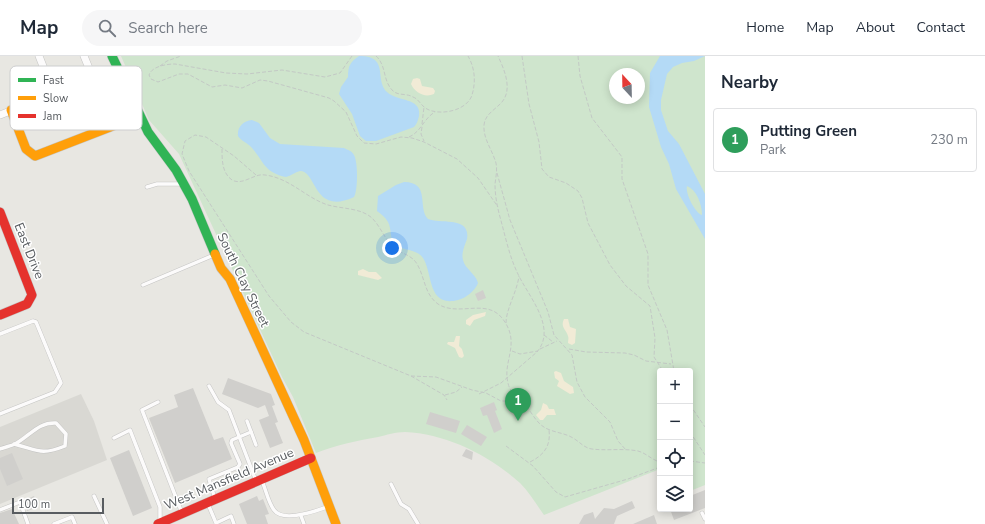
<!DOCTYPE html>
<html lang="en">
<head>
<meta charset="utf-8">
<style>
	:root { --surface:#fff; --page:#f6f6f7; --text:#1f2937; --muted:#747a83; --line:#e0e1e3; --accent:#111827 }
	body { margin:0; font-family:"Nunito Sans",sans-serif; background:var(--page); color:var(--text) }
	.controls { position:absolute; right:12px; bottom:12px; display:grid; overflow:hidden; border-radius:4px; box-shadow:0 2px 10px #0003 }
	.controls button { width:36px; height:36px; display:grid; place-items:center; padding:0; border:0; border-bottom:1px solid var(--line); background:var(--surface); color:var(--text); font:20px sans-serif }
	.compass { position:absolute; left:609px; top:12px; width:36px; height:36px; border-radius:50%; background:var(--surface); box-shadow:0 2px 10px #0003; rotate:338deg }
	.scale { position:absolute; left:12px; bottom:10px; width:92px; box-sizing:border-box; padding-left:4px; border:2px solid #585c60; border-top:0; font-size:11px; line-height:14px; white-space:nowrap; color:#585c60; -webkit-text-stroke:3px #fff; paint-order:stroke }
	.you { position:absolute; left:392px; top:192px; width:14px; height:14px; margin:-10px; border:3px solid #fff; border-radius:50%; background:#1a73e8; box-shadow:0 0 0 6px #1a73e833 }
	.badge { display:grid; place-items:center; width:26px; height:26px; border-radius:50%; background:var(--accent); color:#fff; font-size:13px; font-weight:700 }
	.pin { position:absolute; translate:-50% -33px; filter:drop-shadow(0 1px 2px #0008) }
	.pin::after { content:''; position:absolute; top:21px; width:14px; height:12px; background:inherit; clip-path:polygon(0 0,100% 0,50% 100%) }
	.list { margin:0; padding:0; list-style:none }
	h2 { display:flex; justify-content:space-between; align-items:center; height:52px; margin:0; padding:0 16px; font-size:17px }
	h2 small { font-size:13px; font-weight:400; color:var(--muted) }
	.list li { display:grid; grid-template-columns:26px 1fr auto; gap:12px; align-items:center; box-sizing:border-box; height:64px; margin:0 8px 8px; padding:0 8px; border:1px solid var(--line); border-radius:4px }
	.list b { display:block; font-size:15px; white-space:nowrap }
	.list p { margin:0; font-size:13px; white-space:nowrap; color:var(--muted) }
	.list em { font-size:13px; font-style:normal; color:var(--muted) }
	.icon { flex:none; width:22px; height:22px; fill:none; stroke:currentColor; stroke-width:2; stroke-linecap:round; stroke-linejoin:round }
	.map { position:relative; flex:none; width:705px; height:468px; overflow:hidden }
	header { display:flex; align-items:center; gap:24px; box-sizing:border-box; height:56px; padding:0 20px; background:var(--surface); border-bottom:1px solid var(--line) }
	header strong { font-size:19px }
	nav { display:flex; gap:22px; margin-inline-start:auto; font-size:14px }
	.search { width:280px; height:36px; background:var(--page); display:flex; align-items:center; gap:10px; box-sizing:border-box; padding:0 14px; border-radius:22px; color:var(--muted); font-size:15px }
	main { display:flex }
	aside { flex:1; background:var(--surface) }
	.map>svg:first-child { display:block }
	.industrial { fill:#d9d8d3 }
	.green { fill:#cfe5cd; fill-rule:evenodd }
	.sand { fill:#f1ebd6 }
	.water { fill:#b4daf6; fill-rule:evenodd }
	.building { fill:#d0cfcc }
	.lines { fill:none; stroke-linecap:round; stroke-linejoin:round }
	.lane-casing { stroke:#c5c5c4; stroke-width:4.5 }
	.street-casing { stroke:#c5c5c4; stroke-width:8 }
	.fast-casing { stroke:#c5c6c5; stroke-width:10 }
	.slow-casing { stroke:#c5c6c5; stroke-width:10 }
	.jam-casing { stroke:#c5c6c5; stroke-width:10 }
	.path { stroke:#c3c9c5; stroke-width:1; stroke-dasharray:4 2; stroke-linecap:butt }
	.lane { stroke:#fcfbfb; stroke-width:3.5 }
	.street { stroke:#fcfbfb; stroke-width:7 }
	.fast { stroke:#30b455; stroke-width:9 }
	.slow { stroke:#ff9f0a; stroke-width:9 }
	.jam { stroke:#e5322d; stroke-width:9 }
	.labels { text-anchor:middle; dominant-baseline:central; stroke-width:3; stroke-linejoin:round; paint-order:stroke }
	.street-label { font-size:13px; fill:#585c60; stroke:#fff }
	.key { fill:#fff; stroke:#cdcecf; stroke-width:1 }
	.key-label { font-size:11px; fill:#585c60 }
</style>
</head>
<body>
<header>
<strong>Map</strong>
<div class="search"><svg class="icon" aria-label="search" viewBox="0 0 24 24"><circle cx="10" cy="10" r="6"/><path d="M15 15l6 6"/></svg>Search here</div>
<nav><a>Home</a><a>Map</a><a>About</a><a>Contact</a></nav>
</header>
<main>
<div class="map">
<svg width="705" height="468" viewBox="0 0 705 468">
	<rect width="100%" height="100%" fill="#e8e7e2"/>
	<polygon class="industrial" points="81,338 94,365 107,404 0,448 0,371"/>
	<path class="green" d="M121 0H705V429L690 435V315H660V413L544 459C536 448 529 436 520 427 489 399 447 378 405 376 396 376 386 379 378 381 356 385 336 389 316 397L293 341 282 321 179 98 149 64ZM615 18H639V42H615Z"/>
	<g class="sand">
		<path d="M417 22 420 23 422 30 433 32 435 35 434 38C425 42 415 37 411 28L413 23Z"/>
		<polygon points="363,213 369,216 376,216 382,222 378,224 358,219 358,215"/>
		<polygon points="486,256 485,260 474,264 470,270 466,268 466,264 473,259"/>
		<path d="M564 263H568L570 271 576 273 575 287 572 289 568 287C568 284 569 282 568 280 566 273 560 271 564 263Z"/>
		<polygon points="456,280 460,280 459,290 462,293 464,300 462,302 459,301 455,292 447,288 448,286 454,286"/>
		<polygon points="556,315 561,317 564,325 573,331 574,337 570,338 557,330 559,325 555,322 554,316"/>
		<polygon points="543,347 547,349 549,353 554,353 556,359 547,359 543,364 540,364 536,359 541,354"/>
	</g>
	<g class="water">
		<path d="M359 0C390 0 374 23 387 36 397 46 422 41 419 60 418 64 417 68 414 71L376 85H366L360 80 352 58 339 38 341 31 348 21C348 10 350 6 359 0Z"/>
		<path d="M660 0H705L694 5 682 7 673 11 667 18 661 44V54L668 75 679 88 705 138V183L676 133 669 108 661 91 649 51 650 17ZM687 130C697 134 702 149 702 159 695 157 685 137 687 130Z"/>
		<path d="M252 64 259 67 270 82 280 88 344 92C348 94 352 95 354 99 358 106 358 134 354 141 313 160 317 115 300 115 295 116 291 120 286 121 264 116 265 107 252 92 248 87 241 85 238 80 237 71 243 65 252 64Z"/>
		<path d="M404 126C431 126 417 152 428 163 440 168 471 160 467 183 465 189 461 197 463 204 465 213 476 218 478 227 475 235 466 242 458 244 427 252 433 217 423 202 417 193 404 195 396 189 389 183 392 173 388 166 385 161 381 158 377 155L378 140 396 129Z"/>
	</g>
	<g class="building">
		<polygon points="483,234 486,242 478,245 475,238"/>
		<polygon points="228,322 271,338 275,349 272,350 278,366 275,367 283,387 270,392 259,364 269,360 265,349 258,352 222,338"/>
		<polygon points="193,332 214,384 223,381 232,403 175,427 149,362 178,351 174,339"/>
		<polygon points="494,346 497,354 495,355 502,373 494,377 487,359 483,360 480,352"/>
		<polygon points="430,356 460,365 456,377 426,368"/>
		<polygon points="467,369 487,381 481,390 461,378"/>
		<polygon points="466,393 473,396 472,404 462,400"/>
		<polygon points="129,394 152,452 133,460 110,402"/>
		<polygon points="12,397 23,423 7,430 0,413 0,402"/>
		<polygon points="705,434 705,452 674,464 670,453 690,453 690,440"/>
		<polygon points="34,440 38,451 27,455 23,445"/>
		<polygon points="257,440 259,445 263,443 269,458 265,459 268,468 247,468 239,448"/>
		<polygon points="632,445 635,452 617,460 614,468 579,468 584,459 593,456 595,463 604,452 614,453"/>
		<polygon points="12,453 19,468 0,468 0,457"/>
		<polygon points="654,459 657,468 633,468"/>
	</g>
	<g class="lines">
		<defs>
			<g id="lane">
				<polyline points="147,131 157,128 183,128"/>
				<polyline points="143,229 214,199"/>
				<polyline points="0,278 33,265 36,266 61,327 55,336 0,358"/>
				<polyline points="209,330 218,346 229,354 256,425"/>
				<polyline points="158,346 142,354 182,457"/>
				<polyline points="247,365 256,389"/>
				<polyline points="114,382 130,374 160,451 160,466"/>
				<path d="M0 393C5 391 11 390 15 388 30 380 38 366 56 367L66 378 65 390C40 400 38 394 14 388"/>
				<path d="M262 425C266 434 268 446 274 454 283 467 316 455 327 451"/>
				<polyline points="391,428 401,448 409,453 418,468"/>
				<polyline points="94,440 107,468"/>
				<polyline points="215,443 209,423 238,411 240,408 231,387 232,384 251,376"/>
				<polyline points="208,448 216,467 231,460 234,468"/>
				<polyline points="0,454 20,446 28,468"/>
				<polyline points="702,457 705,463"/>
				<polyline points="301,460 304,468"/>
				<polyline points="54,468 72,461 75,468"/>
			</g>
			<g id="street">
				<polyline points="39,0 54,38"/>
				<polyline points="84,0 93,22"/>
				<polyline points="0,59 119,12"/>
			</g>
			<polyline id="fast" points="112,0 148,76 176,114 192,143 215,198"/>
			<g id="slow">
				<polyline points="11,54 26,93 35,100 123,66"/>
				<polyline points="215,198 221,212 230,223 304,384 336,468"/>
			</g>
			<g id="jam">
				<polyline points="0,156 32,239 27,248 0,259"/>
				<polyline points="158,468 311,402"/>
			</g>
		</defs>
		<use href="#lane" class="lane-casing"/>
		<use href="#street" class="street-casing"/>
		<use href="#fast" class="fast-casing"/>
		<use href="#slow" class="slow-casing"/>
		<use href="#jam" class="jam-casing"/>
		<g class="path">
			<path d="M352 0 340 17 325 21 282 14 247 18 226 17 175 8C167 8 152 10 149 19L151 23 158 26 179 18H188L212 31 225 29 242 32 260 24 268 25 329 42 334 45 346 56 357 80 364 87 376 88 401 81 412 82 424 86 457 103 478 122 498 151"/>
			<path d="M376 0C387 10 382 24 393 35 399 40 406 37 413 41 419 43 421 50 427 53 440 60 467 55 472 39 476 26 475 12 468 0"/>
			<polyline points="522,0 529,48 539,86 542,113 549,121 566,127 578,135 582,142 588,167 610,209 626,230 650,250 655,282 654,301 663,315"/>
			<polyline points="578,0 580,20 592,62 622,101 622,123 648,198 648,229 667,274 674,315"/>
			<polyline points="160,10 167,5 181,0"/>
			<polyline points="422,68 424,51"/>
			<polyline points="422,71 421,78 424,85"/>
			<path d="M409 81C421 76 424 62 435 56"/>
			<path d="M222 93C222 104 222 117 232 124 243 130 254 117 265 119 290 122 306 142 328 149 343 153 361 152 372 162 381 171 385 184 394 192 402 198 412 199 417 208 425 221 424 238 438 248 458 261 486 242 502 262 522 287 502 305 508 327 510 338 521 343 527 351 534 360 538 370 550 374 558 377 567 378 573 382 580 386 584 392 592 393 607 395 623 392 638 395 646 397 652 404 660 406"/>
			<polyline points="497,117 510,164 548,256 554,279 572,299 577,326 585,341 610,366 618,385 626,394"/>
			<polyline points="256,119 234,100 206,81 195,79 185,85 182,98 189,115 269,240 291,266 304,276 411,320 444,339 447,344"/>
			<path d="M506 267C506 253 517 236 519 220"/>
			<polyline points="544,279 553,286"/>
			<polyline points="540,293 557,285"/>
			<polyline points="569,293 586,296 625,297 634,299 646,305 671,308"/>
			<polyline points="512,295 520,298 538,295"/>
			<polyline points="411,320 436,321 472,334 486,337 501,345 519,345"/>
			<path d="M479 338 501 327 537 296C558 271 527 239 517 216 509 199 505 179 500 161 497 150 495 139 495 128 496 120 498 111 495 104 491 92 483 82 484 69 485 58 495 54 502 46 513 33 504 13 498 0"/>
			<polyline points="445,339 456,336 462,331"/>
			<polyline points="690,349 705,371"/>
			<polyline points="690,376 705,399"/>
			<polyline points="506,390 533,410 556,436 565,441 628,423 660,411"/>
			<polyline points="690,405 705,407"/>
			<path d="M530 406C544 399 551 390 549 374"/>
		</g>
		<use href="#lane" class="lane"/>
		<use href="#street" class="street"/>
		<use href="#fast" class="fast"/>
		<use href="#slow" class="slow"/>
		<use href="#jam" class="jam"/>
	</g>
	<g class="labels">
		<g class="street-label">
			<text transform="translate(29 195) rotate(68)">East Drive</text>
			<text transform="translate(243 224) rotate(64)">South Clay Street</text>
			<text transform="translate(229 423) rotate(-23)">West Mansfield Avenue</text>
		</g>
	</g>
	<rect x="10" y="10" width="132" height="64" rx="6" class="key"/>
	<rect x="18" y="22" width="18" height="4" fill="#30b455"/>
	<rect x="18" y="40" width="18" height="4" fill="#ff9f0a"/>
	<rect x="18" y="58" width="18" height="4" fill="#e5322d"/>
	<g class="key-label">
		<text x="43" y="28">Fast</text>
		<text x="43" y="46">Slow</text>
		<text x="43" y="64">Jam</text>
	</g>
</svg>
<div class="controls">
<button>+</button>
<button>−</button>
<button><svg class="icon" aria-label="locate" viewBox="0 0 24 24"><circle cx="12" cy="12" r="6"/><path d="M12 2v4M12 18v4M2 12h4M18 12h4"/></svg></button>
<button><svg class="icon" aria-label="layers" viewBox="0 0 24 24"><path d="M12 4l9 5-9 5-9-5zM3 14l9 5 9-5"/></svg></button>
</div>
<svg class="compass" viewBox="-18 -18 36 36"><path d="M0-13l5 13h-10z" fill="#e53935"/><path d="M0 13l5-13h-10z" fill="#747a83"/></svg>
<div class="scale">100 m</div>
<div class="you"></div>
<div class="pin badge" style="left:518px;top:365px;background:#2e9e5b">1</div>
</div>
<aside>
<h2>Nearby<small></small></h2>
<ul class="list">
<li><span class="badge" style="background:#2e9e5b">1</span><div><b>Putting Green</b><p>Park</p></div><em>230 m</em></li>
</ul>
</aside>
</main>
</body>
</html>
